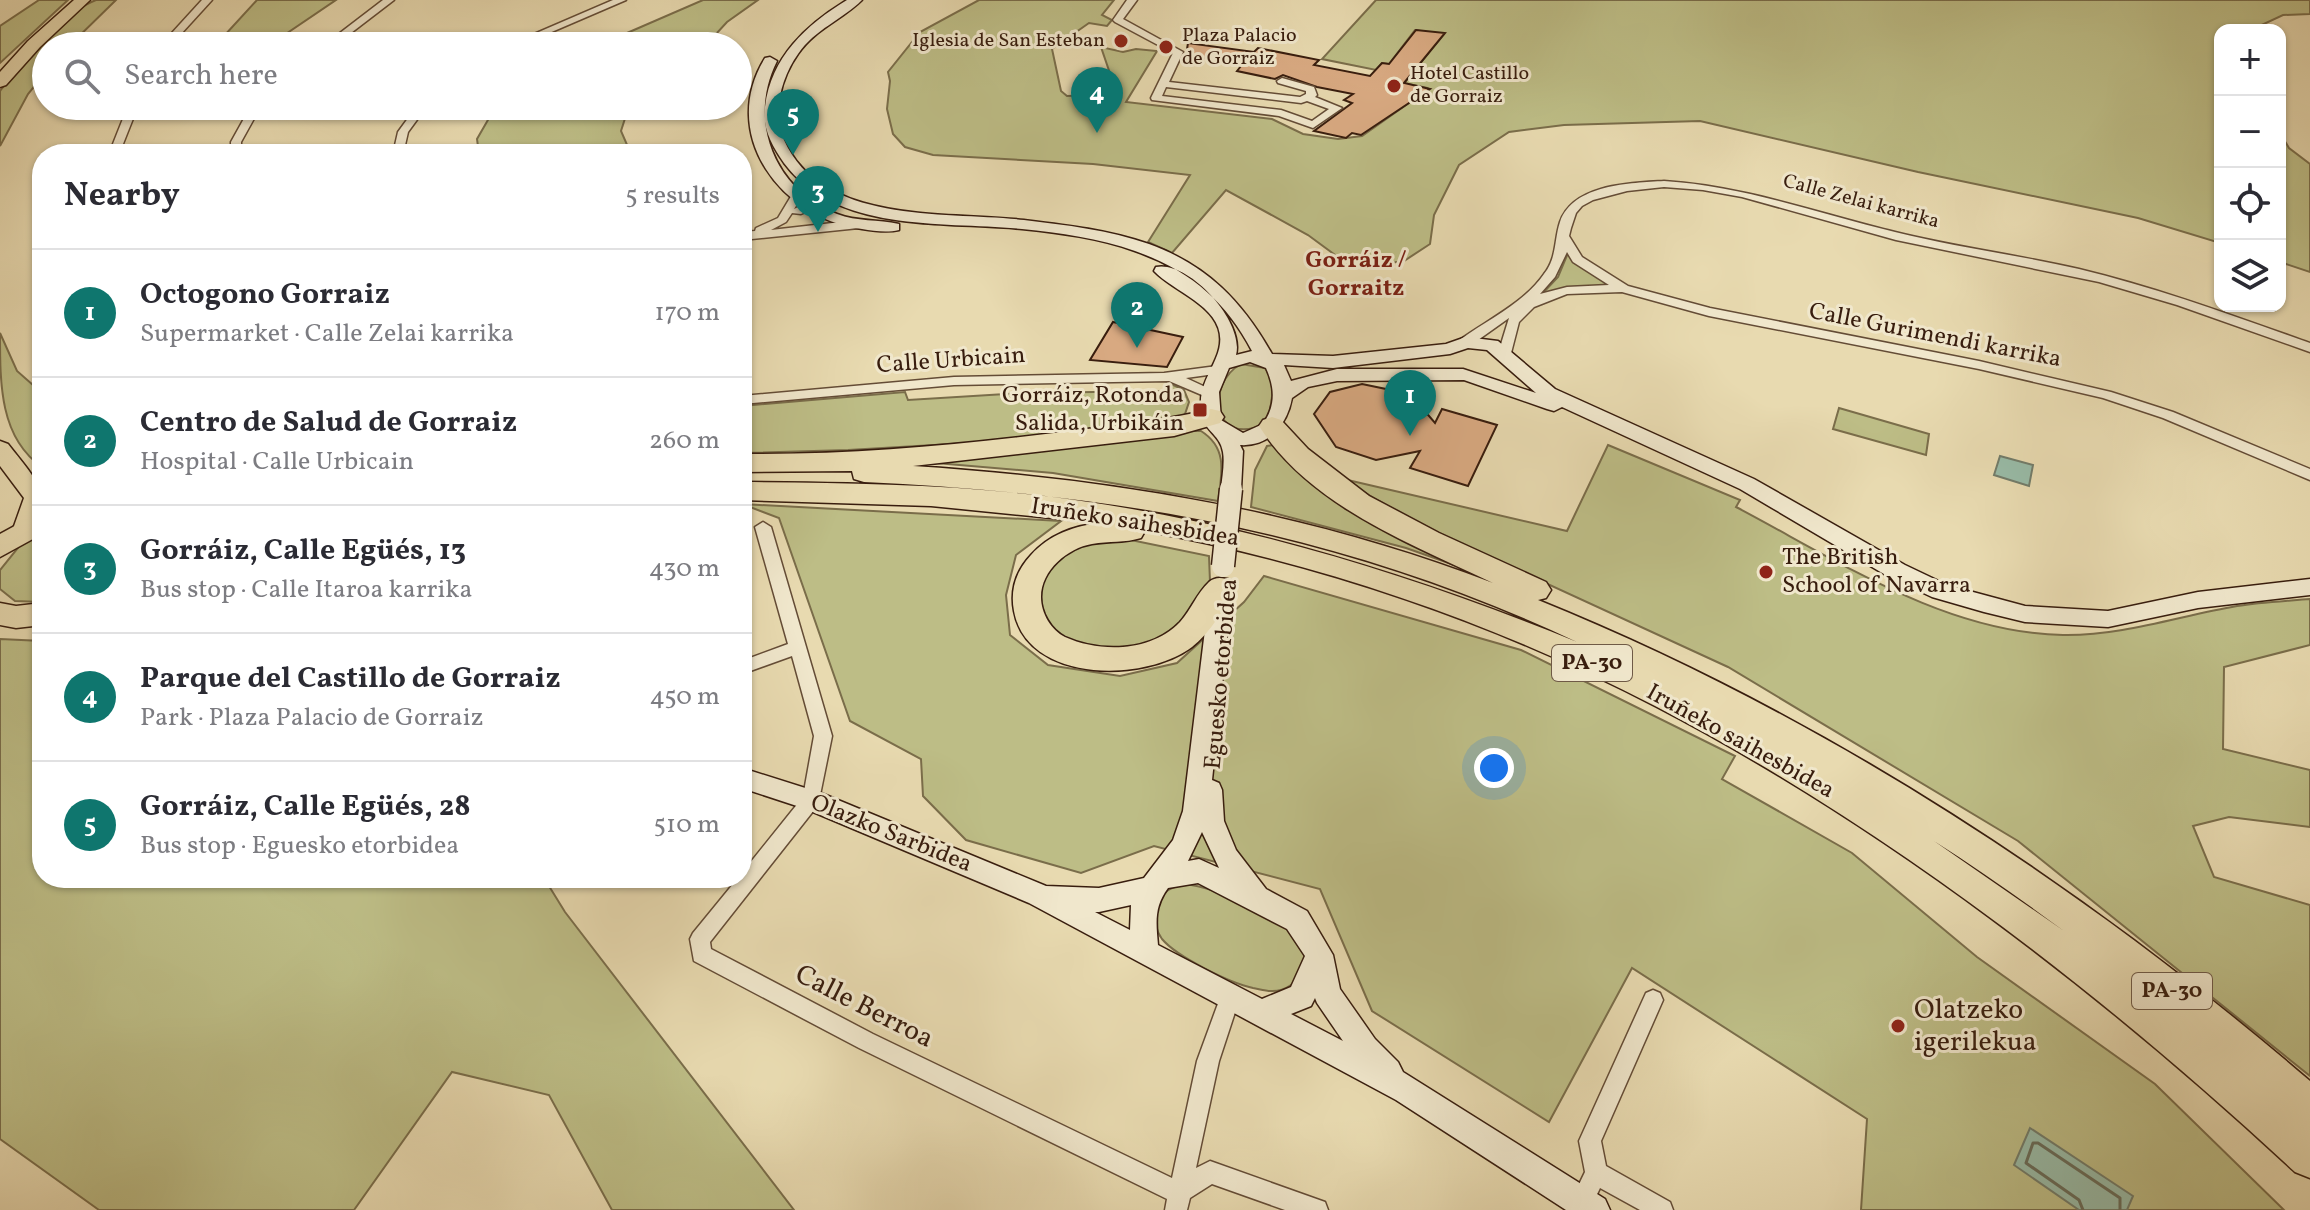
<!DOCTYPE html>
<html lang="en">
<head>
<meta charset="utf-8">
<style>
	:root { --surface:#fff; --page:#f2f2f3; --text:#2b2b33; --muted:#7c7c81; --line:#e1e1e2; --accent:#0f766e }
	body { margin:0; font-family:Vollkorn,serif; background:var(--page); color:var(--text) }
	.controls { position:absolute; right:24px; top:24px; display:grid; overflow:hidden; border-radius:16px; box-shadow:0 2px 6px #0004 }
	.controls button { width:72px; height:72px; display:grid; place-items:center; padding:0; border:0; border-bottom:2px solid var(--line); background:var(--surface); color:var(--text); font:40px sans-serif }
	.you { position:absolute; left:1494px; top:768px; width:28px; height:28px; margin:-20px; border:6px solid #fff; border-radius:50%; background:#1a73e8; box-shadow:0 0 0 12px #1a73e833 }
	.badge { display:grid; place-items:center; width:52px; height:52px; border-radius:50%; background:var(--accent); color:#fff; font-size:26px; font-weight:700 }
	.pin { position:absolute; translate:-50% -66px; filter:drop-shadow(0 2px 4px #0008) }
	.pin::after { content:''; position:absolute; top:42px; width:28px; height:24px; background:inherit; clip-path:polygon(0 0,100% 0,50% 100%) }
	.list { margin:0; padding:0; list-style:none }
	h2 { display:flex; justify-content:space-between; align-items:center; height:104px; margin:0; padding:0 32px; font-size:34px }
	h2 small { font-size:26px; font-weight:400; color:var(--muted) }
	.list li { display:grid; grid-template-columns:52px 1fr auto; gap:24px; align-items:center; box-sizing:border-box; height:128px; padding:0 32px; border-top:2px solid var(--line) }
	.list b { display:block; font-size:30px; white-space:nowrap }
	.list p { margin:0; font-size:26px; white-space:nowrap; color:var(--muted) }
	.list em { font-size:26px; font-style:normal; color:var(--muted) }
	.icon { flex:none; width:44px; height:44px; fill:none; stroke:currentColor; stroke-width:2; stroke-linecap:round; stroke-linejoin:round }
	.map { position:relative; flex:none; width:2310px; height:1210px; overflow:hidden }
	.search { position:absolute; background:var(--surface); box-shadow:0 2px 6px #0004; left:32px; top:32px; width:720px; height:88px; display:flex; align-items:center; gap:20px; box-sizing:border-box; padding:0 28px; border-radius:44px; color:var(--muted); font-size:30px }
	.panel { position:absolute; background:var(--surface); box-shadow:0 2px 6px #0004; left:32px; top:144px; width:720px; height:744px; border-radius:32px }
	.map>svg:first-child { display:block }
	.green { fill:#bdbd86; stroke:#7a6d4a; stroke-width:2 }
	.water { fill:#98bba7; stroke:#727c6a; stroke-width:2 }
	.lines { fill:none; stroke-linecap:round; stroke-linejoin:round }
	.shore { stroke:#686c5a; stroke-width:3 }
	.building { fill:#d9aa82; stroke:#381d0e; stroke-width:2 }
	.street-casing { stroke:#644c36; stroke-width:3 }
	.secondary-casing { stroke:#381d0e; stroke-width:3 }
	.primary-casing { stroke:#381d0e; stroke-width:3 }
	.highway-casing { stroke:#381d0e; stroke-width:3 }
	.street { fill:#f0e7cc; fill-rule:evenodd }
	.secondary { fill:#f0e7cc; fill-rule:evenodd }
	.primary { fill:#e8dab0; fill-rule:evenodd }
	.highway { fill:#e8dab0; fill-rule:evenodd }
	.secondary-bridge-casing { stroke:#381d0e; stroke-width:25; stroke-linecap:butt }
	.secondary-bridge { stroke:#f0e7cc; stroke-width:22 }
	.poi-dot { fill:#8f2418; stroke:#f0e7cc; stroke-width:3 }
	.labels { text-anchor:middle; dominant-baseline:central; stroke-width:6; stroke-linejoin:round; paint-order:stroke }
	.far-poi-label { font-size:20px; fill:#381d0e; stroke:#f0e7cc; text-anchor:start }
	.far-street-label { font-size:20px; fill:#381d0e; stroke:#f0e7cc }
	.shield { fill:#f0e7cc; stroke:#6f5a47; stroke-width:2 }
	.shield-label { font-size:22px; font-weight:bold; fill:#381d0e }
	.far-quarter-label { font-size:24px; font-weight:bold; fill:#7a1f14; stroke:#f0e7cc }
	.street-label { font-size:24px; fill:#381d0e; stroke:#f0e7cc }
	.poi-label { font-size:24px; fill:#381d0e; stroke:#f0e7cc; text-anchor:end }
	.near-street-label { font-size:28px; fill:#381d0e; stroke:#f0e7cc }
	.near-poi-label { font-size:28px; fill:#381d0e; stroke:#f0e7cc; text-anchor:start }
</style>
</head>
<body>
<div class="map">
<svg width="2310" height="1210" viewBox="0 0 2310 1210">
	<rect width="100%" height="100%" fill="#e8dab0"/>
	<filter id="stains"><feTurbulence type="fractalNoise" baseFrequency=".0025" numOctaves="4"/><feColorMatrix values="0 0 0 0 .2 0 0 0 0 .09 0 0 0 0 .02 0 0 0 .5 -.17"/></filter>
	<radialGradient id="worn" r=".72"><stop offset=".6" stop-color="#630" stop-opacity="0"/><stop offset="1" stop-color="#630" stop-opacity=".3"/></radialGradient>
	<g class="green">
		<polygon points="39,0 68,0 0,63 0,26"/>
		<path d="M96 0H116L69 46H46V72L28 94 0 146V91C25 60 58 15 96 0Z"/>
		<polygon points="257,0 336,0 268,46 177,46 183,39 224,36"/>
		<polygon points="703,0 758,0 727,22 705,46 597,46"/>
		<polygon points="979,0 1114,0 1102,15 1112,20 1107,26 1089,23 1052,49 1061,91 1067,96 1117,94 1101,47 1123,52 1136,49 1157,51 1126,102 1272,119 1303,134 1338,139 1362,136 1423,93 1427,88 1404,83 1443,35 1415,30 1389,64 1382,63 1376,70 1322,59 1376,0 2310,0 2310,14 2283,15 2251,30 2220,30 2220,243 2138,218 1918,172 1700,121 1564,125 1509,132 1459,165 1434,215 1430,244 1404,261 1375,265 1346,263 1308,235 1226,190 1172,253 1148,242 1190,175 1093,164 933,155 905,147 893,134 887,109 890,81 888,72 920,32"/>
		<polygon points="496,106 629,106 621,131 631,154 479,154 477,139"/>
		<polygon points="2280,133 2289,148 2310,164 2310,272 2280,262"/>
		<polygon points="1568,253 1611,286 1574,287 1541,295 1558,277"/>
		<path d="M0 333 17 371 42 393V467C0 438 0 385 0 333Z"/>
		<path d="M1241 364 1265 368C1277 383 1272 407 1265 424 1212 448 1205 384 1241 364Z"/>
		<polygon points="1169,383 1184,390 1189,402 1185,414 1175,420 986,442 848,450 742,453 742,406 905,392 908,400 1022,393 1165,391"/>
		<polygon points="1839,408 1929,434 1926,455 1833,429"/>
		<path d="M1183 431H1201C1228 448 1222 473 1218 501L1053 473 924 462Z"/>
		<polygon points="1273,445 1292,460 1497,580 1406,548 1251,507 1255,470 1267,446"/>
		<path d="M1608 445 1740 500 1736 507C1837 560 1945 633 2063 635 2122 636 2179 616 2237 606 2261 602 2286 601 2310 599V645L2224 667 2223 749 2310 770V827L2229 817 2193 826 2214 877 2310 905V1076L2018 841 1728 667 1430 530 1339 478 1567 531Z"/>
		<polygon points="742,504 1061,521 1016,555 1006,595 1010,635 1048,665 1120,676 1177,663 1244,602 1264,576 1521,650 1735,756 1722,779 1852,853 1977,957 2155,1084 2284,1210 1861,1210 1867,1119 1632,968 1549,1122 1372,1011 1320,889 1154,846 1081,873 966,840 923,796 921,759 850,721 779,518"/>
		<polygon points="42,532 42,602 15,601 0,589 0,570 21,544"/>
		<path d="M1096 539H1126L1209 556 1210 582 1178 631 1139 650 1106 654 1051 633 1037 608C1046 560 1051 556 1096 539Z"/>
		<polygon points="0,639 42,641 42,878 544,878 565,912 794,1210 612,1210 549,1095 452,1072 354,1210 99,1210 0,1139"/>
		<path d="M1185 884C1216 888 1272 911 1295 934 1315 955 1301 992 1271 991 1265 991 1259 989 1253 988 1230 983 1177 957 1162 939 1156 931 1153 918 1155 910 1159 892 1169 888 1185 884Z"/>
	</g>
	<g class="water">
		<polygon points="2000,456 2033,465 2029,486 1994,475"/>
		<polygon points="2030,1128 2133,1196 2127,1210 2079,1210 2014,1165"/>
	</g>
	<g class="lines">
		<polyline class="shore" points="2083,1210 2079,1200 2026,1163 2033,1143 2038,1143 2120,1198 2120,1210"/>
	</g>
	<g class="building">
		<polygon points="1416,30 1445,33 1404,83 1430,89 1361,135 1352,133 1346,138 1314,131 1352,103 1344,100 1353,94 1317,87 1283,75 1275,79 1237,71 1241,66 1186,55 1188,43 1254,52 1258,48 1319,60 1314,65 1370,76 1382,63 1389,64"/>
		<polygon points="1113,322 1183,337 1167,367 1090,360"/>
		<polygon points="1362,384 1410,394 1435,423 1442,409 1497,425 1468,486 1410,468 1420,451 1376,460 1336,447 1314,414 1330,392"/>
	</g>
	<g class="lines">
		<defs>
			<g id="street">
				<polygon points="202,0 212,0 170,46 160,46"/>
				<polygon points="383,0 394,0 334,46 323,46"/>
				<polygon points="613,0 626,0 519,46 506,46"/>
				<path d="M1127 0H1137L1123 19 1183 52 1169 82 1300 97 1306 94V91L1278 83 1277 81 1282 78 1314 87 1317 95 1315 97 1342 108 1313 128 1279 116 1152 100 1151 98 1173 53 1115 22 1113 20ZM1166 87 1301 103 1307 101 1329 109 1312 121 1281 110 1162 96Z"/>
				<polygon points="128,106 138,106 119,154 109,154"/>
				<polygon points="251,106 261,106 241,142 241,154 231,154 231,142"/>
				<polygon points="417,106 427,106 408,132 403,154 393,154 398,132"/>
				<path d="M1664 181C1744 186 1817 213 1895 232 1955 247 2018 255 2079 269 2158 288 2234 316 2310 343V352L2177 305 2099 282 1896 240 1742 197 1703 190 1664 187 1627 191 1593 200 1582 206 1576 213 1571 228 1569 236 1582 257 1628 286 1710 308 1979 361 2111 392 2173 412 2310 469V480L2163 418 2103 398 1979 369 1709 316 1622 292 1567 294 1534 307 1519 322 1510 357 1505 358 1498 354 1509 318 1471 345H1461V339C1489 319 1524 303 1544 274 1557 258 1554 240 1560 222 1573 184 1631 183 1664 181ZM1567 252 1573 262 1609 285 1567 287 1540 294 1555 277Z"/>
				<path d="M797 192 803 195 794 209C809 202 828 192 843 200L821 205 801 214 792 213 786 222 771 230 859 220 865 224 859 228 742 240V232L755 231 756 228 778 218 793 193Z"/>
				<polygon points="1217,366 1222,367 1222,373 1186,378 1214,391 1216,394 1209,398 1169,381 954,385 742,404 742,396 954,377 1164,373"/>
				<polygon points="763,522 771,527 832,736 818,805 710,942 711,949 873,1034 1172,1178 1197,1061 1223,990 1230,987 1237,990 1240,997 1219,1061 1196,1168 1210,1161 1325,1202 1328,1210 1285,1210 1212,1184 1190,1198 1187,1210 1165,1210 1167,1199 859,1048 694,961 690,939 693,933 738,878 742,878 742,873 803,797 814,736 792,656 742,674 742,661 788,644 755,527"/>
				<polygon points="1653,990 1660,993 1663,1000 1601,1141 1606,1166 1670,1202 1673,1210 1640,1210 1600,1188 1590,1209 1576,1210 1571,1201 1585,1172 1579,1141 1646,993"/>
			</g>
			<g id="secondary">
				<path d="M847 0H862C842 20 815 29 798 54 781 78 772 112 784 140 822 226 949 211 1024 220 1066 225 1109 230 1149 244 1207 265 1242 301 1272 354L1333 356 1446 344 1466 337 1498 341 1555 389 1754 479 1905 565 1947 585 2025 606 2108 611 2198 592 2310 579V595L2198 608 2108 627 2025 622 1984 612 1932 597 1889 577 1740 489 1562 407 1554 411 1547 409 1464 380 1337 381 1308 387 1292 398C1287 425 1269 447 1240 445L1243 451 1241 489 1238 494H1224L1221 489C1222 478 1225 463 1223 452 1220 433 1202 431 1201 410 1199 388 1208 377 1216 358 1237 310 1176 295 1154 271L1156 267C1189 260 1245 322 1236 355L1252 351C1226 301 1189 270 1135 251 1099 238 1060 233 1022 229 943 221 837 234 784 163 772 146 762 128 765 107 771 57 806 25 847 0ZM1468 348 1487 350 1536 393 1463 369H1337L1291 381 1284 365 1333 368 1450 354ZM1250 362 1266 368C1275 388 1276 405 1263 424L1243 433 1221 420 1219 392 1229 368Z"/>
				<path d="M770 57 777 61C747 120 774 190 837 214 857 222 878 219 899 224V230C887 233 874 231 862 229 781 219 718 134 765 58Z"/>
				<path d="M1221 581 1229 583 1232 589 1212 780 1219 783 1222 790 1224 821 1236 850 1266 889 1307 911 1333 955 1340 989 1375 1039 1398 1062 1403 1072 1605 1199 1610 1210H1566L1396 1100 1029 903 806 809 742 788V768L821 793 1046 886 1099 888 1144 878 1173 840 1183 811 1210 589 1213 583ZM1202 832 1219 868 1199 859 1188 861ZM1198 883 1287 929 1305 956 1291 987 1262 999 1158 945C1156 922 1154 907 1168 888ZM1131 905 1130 930 1095 912H1099ZM1315 998 1317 1003 1343 1041 1291 1014 1311 1006Z"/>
			</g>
			<g id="primary">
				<polygon points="74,0 90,0 40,47 6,85 0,87 0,72 28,41"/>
				<path d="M0 441 8 444C31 474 57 496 34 535L25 538 16 535 13 529 24 498 0 466Z"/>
			</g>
			<g id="highway">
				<path d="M1211 409 1220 411 1224 417 1220 423 1174 436 913 466C1113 479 1306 511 1493 583 1411 544 1310 506 1259 426L1263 420 1272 417 1281 420 1308 449 1369 496 1439 533 1546 582 1551 590 1546 598 1538 600C1820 714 2080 884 2310 1081V1178L2295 1172C2106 996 1887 827 1657 707 1498 624 1321 563 1145 531L1141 538C1125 543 1109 541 1092 544 1068 548 1041 570 1041 597 1041 613 1051 630 1065 637 1101 653 1151 652 1180 622 1191 610 1197 593 1209 582 1216 576 1223 578 1231 580L1236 588C1225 608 1210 633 1192 647 1144 683 1027 683 1014 611 1010 590 1016 571 1031 555 1049 535 1075 525 1102 523L931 506 742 500V482C853 483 965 484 1075 500 1248 524 1415 576 1577 642 1343 532 1120 494 864 482L854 479 852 471 742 472V454C847 455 950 446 1054 433 1107 426 1160 422 1211 409ZM1934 841C1978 869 2022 900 2064 931Z"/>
				<polygon points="42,511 42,534 0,557 0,534"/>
				<polygon points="0,603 16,606 42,603 42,625 16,628 0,625"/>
			</g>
		</defs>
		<use href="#street" class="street-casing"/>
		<use href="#secondary" class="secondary-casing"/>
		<use href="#primary" class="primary-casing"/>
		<use href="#highway" class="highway-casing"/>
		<use href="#street" class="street"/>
		<use href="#secondary" class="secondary"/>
		<use href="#primary" class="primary"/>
		<use href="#highway" class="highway"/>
		<defs>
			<polyline id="secondary-bridge" points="1223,566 1231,489"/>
		</defs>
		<use href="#secondary-bridge" class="secondary-bridge-casing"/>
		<use href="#secondary-bridge" class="secondary-bridge"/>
	</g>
	<g class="poi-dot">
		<circle cx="1121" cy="41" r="8"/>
		<circle cx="1166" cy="47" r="8"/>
		<circle cx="1394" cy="86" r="8"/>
		<rect x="1192" y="402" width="16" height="16" rx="4"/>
		<circle cx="1766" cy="572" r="8"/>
		<circle cx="1898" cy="1026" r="8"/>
	</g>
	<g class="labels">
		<g class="far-poi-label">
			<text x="1182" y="36">Plaza Palacio<tspan x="1182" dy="23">de Gorraiz</tspan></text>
			<text x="1105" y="41" text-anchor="end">Iglesia de San Esteban</text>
			<text x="1410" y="74">Hotel Castillo<tspan x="1410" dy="23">de Gorraiz</tspan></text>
		</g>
		<g class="far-street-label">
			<text transform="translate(1861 202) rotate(15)">Calle Zelai karrika</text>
		</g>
		<g class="shield">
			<rect x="1552" y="645" width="80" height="36" rx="6"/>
			<rect x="2132" y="973" width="80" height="36" rx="6"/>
		</g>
		<g class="shield-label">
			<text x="1592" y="663">PA-30</text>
			<text x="2172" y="991">PA-30</text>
		</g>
		<g class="far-quarter-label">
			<text x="1356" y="261">Gorráiz /<tspan x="1356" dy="28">Gorraitz</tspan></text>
		</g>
		<g class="street-label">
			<text transform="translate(1935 336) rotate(11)">Calle Gurimendi karrika</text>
			<text transform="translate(951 361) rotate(-4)">Calle Urbicain</text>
			<text transform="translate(1135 523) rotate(9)">Iruñeko saihesbidea</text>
			<text transform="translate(1222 674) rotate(-85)">Eguesko etorbidea</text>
			<text transform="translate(1740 742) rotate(29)">Iruñeko saihesbidea</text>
			<text transform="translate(891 834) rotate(22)">Olazko Sarbidea</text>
		</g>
		<g class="poi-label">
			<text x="1184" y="396">Gorráiz, Rotonda<tspan x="1184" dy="28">Salida, Urbikáin</tspan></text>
			<text x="1782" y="558" text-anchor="start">The British<tspan x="1782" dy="28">School of Navarra</tspan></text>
		</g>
		<g class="near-street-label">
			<text transform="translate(864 1007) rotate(27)">Calle Berroa</text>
		</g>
		<g class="near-poi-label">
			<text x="1914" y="1010">Olatzeko<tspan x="1914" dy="32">igerilekua</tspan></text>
		</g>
	</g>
	<rect width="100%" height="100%" filter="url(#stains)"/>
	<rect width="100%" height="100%" fill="url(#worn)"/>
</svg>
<div class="controls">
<button>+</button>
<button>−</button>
<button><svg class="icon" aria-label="locate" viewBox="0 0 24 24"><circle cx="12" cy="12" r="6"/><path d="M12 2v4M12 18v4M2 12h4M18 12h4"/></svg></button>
<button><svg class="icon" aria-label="layers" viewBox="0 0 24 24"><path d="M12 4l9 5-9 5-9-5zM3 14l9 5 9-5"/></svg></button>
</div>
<div class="you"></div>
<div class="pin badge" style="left:1410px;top:436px">1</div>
<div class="pin badge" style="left:1137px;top:348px">2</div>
<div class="pin badge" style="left:818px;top:232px">3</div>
<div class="pin badge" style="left:1097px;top:133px">4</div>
<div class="pin badge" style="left:793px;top:155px">5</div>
<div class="search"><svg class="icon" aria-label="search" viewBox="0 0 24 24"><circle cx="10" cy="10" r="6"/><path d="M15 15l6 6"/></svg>Search here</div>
<section class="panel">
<h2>Nearby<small>5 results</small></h2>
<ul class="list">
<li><span class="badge">1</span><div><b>Octogono Gorraiz</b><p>Supermarket · Calle Zelai karrika</p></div><em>170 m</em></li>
<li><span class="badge">2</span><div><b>Centro de Salud de Gorraiz</b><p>Hospital · Calle Urbicain</p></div><em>260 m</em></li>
<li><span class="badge">3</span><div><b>Gorráiz, Calle Egüés, 13</b><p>Bus stop · Calle Itaroa karrika</p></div><em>430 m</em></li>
<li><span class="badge">4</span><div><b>Parque del Castillo de Gorraiz</b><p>Park · Plaza Palacio de Gorraiz</p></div><em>450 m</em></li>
<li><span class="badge">5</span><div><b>Gorráiz, Calle Egüés, 28</b><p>Bus stop · Eguesko etorbidea</p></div><em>510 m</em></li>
</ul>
</section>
</div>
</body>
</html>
